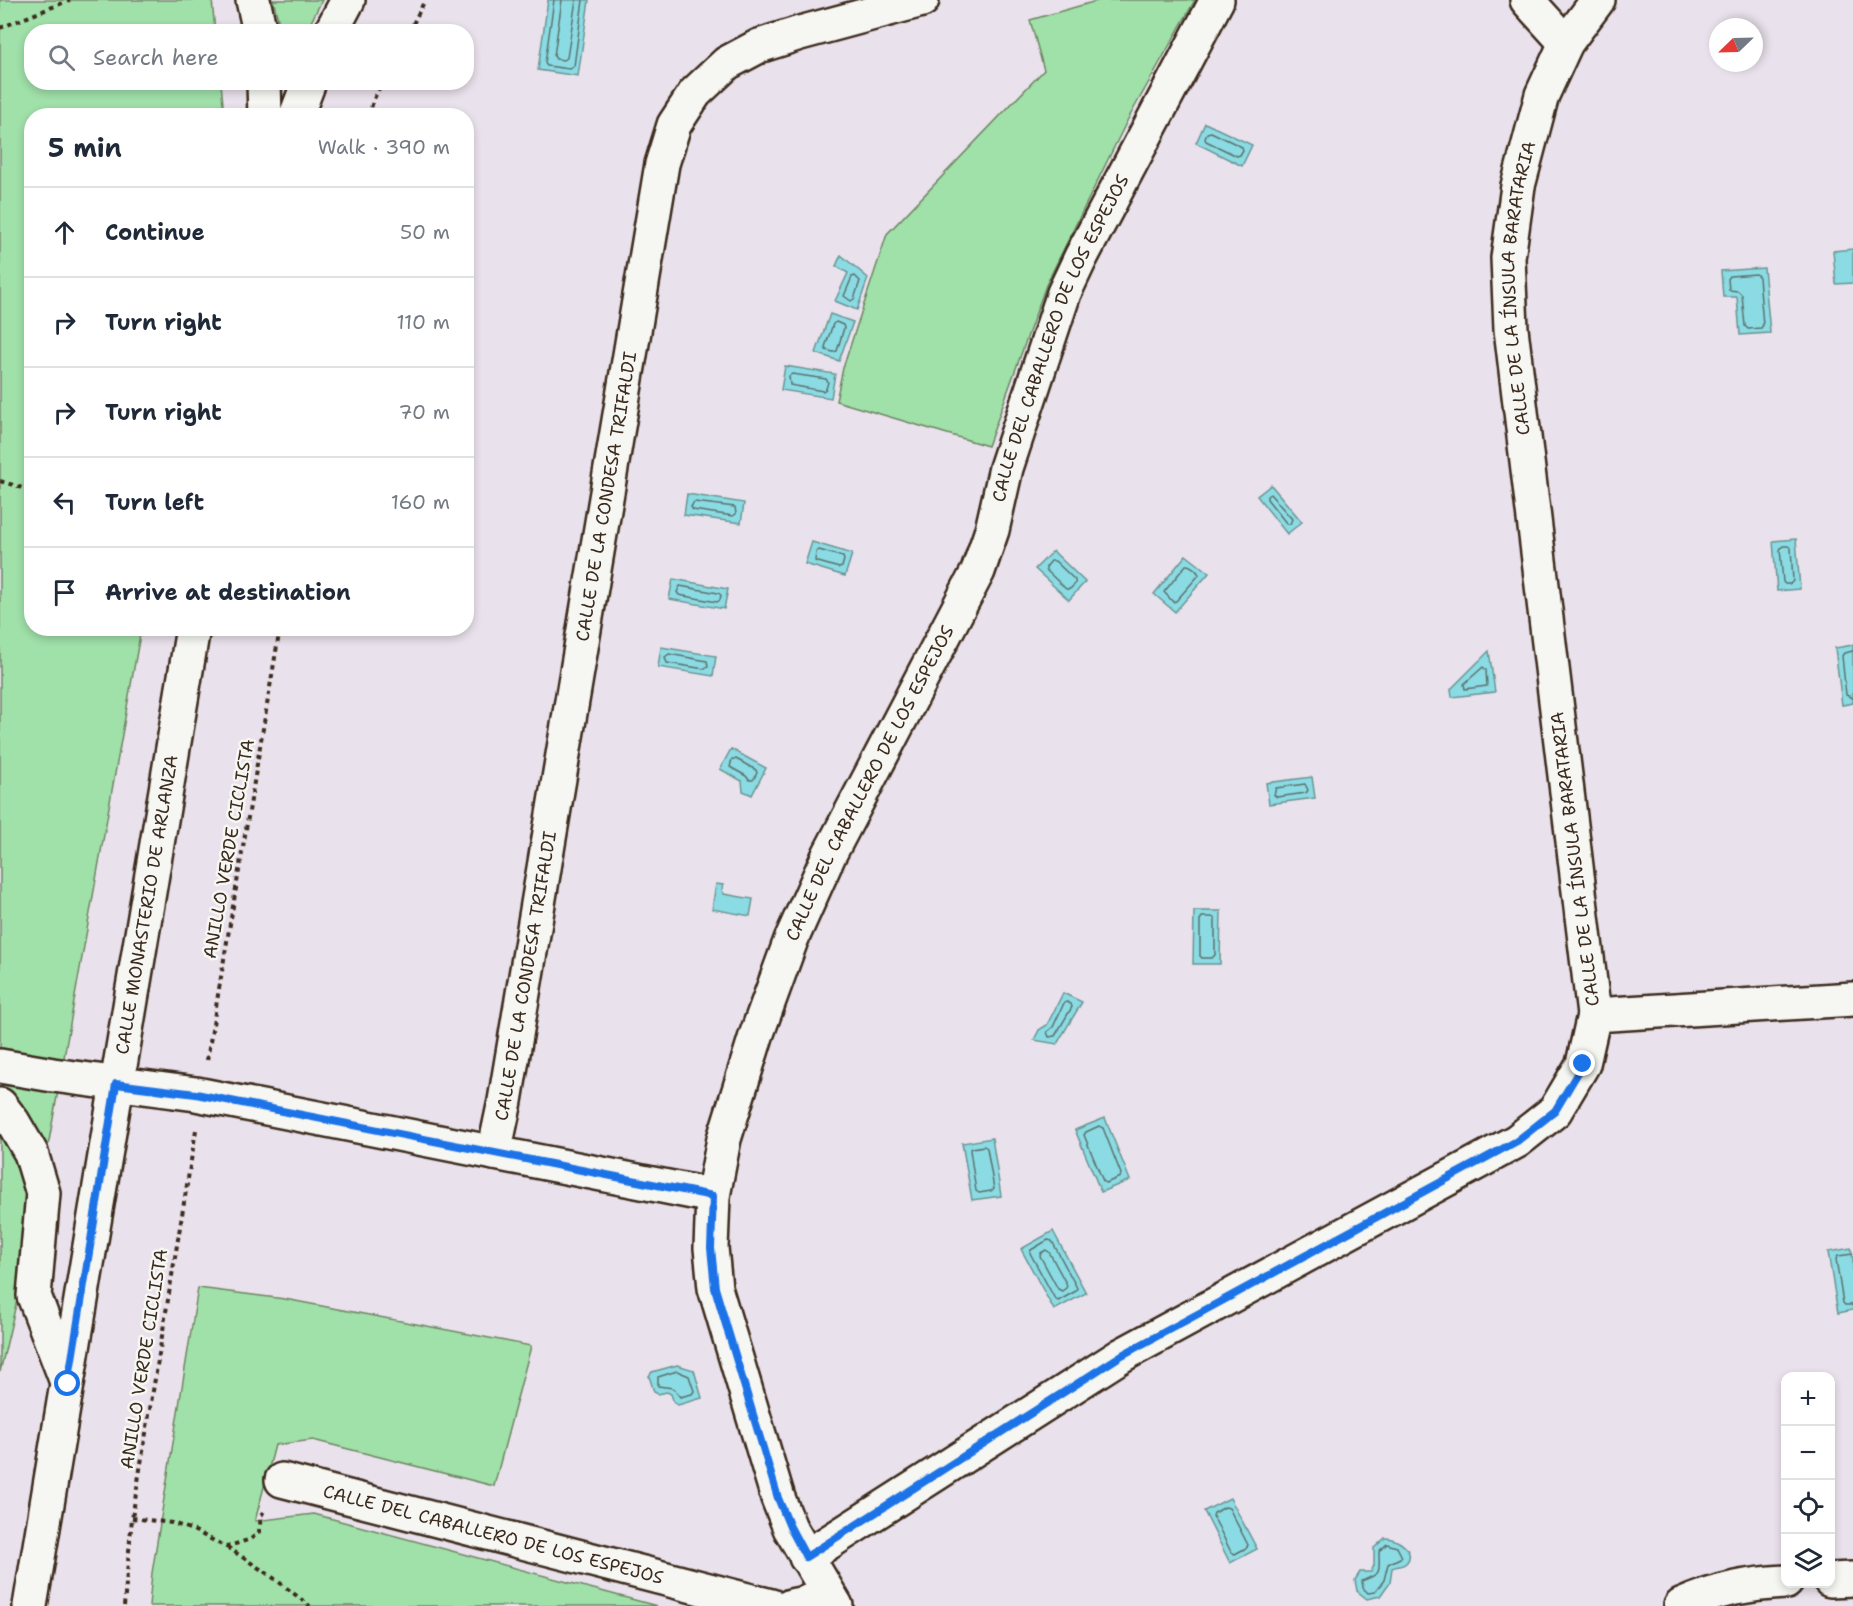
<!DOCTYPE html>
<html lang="en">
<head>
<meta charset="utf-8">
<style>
	:root { --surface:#fff; --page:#f2f2f3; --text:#1f2937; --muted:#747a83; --line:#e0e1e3 }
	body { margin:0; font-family:"Shantell Sans",sans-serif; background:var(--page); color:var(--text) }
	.controls { position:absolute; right:18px; bottom:18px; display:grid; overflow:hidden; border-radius:12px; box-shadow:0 3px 9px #0003 }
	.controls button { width:54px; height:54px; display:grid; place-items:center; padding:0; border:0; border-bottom:2px solid var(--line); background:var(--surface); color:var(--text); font:30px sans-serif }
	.compass { position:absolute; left:1709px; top:18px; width:54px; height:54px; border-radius:50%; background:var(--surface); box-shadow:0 3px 9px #0003; rotate:247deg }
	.stop { position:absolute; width:18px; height:18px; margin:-14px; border:4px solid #1a73e8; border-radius:50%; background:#fff }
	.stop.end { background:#1a73e8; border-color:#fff; box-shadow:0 2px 6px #0008 }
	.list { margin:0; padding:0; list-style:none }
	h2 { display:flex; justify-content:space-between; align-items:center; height:78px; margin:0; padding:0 24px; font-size:26px }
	h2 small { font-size:20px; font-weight:400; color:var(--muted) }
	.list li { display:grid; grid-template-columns:39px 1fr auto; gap:18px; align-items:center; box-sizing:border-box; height:90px; padding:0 24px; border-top:2px solid var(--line) }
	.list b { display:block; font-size:22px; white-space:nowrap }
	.list em { font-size:20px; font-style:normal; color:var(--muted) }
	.icon { flex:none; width:33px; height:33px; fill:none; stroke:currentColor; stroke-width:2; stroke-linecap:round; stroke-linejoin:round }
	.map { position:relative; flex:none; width:1853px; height:1606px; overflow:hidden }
	.search { position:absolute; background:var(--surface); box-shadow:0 3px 9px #0003; left:24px; top:24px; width:450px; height:66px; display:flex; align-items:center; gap:15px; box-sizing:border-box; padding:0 21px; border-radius:24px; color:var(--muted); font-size:22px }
	.panel { position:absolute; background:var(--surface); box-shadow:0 3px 9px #0003; left:24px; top:108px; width:450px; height:528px; border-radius:24px }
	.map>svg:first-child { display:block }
	.green { fill:#a0e0a9; stroke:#6e8564; stroke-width:1.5 }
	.water { fill:#8adbe3; stroke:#6a9494; stroke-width:1.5 }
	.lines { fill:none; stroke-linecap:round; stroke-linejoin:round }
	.shore { stroke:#5b716d; stroke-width:1.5 }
	.minor-casing { stroke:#3b2a1e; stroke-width:38 }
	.path { stroke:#3b2a1e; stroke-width:4; stroke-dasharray:4.5 4.5; stroke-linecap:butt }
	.minor { stroke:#f6f6f2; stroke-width:33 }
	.route { stroke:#1a73e8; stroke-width:8 }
	.labels { text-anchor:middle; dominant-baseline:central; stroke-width:5; stroke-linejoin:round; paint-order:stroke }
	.street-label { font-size:18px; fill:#3b2a1e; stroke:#f6f6f2 }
</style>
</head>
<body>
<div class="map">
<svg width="1853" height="1606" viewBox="0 0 1853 1606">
	<rect width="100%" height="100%" fill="#e9e1eb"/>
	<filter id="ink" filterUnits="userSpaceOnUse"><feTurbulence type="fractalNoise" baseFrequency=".0167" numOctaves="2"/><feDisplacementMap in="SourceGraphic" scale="12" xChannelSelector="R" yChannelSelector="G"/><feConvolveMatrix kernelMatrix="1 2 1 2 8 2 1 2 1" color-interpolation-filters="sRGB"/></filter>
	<g filter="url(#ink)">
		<g class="green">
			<polygon points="0,0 212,0 215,31 32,32 32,82 221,83 224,115 32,116 32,628 141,629 31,1241 0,1372"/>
			<polygon points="273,0 322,0 306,32 281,31"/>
			<polygon points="1100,0 1195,0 1128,119 1046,285 988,446 836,401 843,368 887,234 1044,70 1030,20"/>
			<polygon points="198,1288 285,1299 531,1346 494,1486 313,1440 275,1445 255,1521 314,1514 657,1606 149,1606 152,1573"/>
		</g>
		<g class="water">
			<polygon points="548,0 589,0 578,76 538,70"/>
			<polygon points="1205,123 1252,145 1242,166 1196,143"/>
			<polygon points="1853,249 1853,283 1836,284 1833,251"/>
			<polygon points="841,255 868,278 857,310 835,301 848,273 836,266"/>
			<polygon points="1764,268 1770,333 1740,335 1737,297 1723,297 1721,271"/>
			<polygon points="830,314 853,322 839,361 816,353"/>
			<polygon points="785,366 835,374 831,398 781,390"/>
			<polygon points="1271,485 1302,522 1287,534 1257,496"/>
			<polygon points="687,494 744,503 741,523 684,515"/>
			<polygon points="1796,539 1800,589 1777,591 1773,541"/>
			<polygon points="812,542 852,554 845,576 805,564"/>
			<polygon points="1053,551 1085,582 1069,600 1035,569"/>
			<polygon points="1186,555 1209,573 1175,612 1154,594"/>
			<polygon points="673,579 728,589 724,609 669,599"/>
			<polygon points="1853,645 1853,703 1842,705 1835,648"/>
			<polygon points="661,647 716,656 713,676 658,667"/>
			<polygon points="1489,651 1495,692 1452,697 1451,689"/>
			<polygon points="731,749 766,768 752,795 743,791 742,781 720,769"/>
			<polygon points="1312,777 1315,798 1269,804 1266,783"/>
			<polygon points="716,884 723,885 722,890 724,894 753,899 750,916 712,909"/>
			<polygon points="1194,911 1221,911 1220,964 1193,964"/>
			<polygon points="1063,993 1082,1002 1057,1044 1034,1040 1039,1030 1047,1025"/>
			<polygon points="1105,1118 1130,1180 1101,1192 1075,1130"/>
			<polygon points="992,1138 1001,1196 972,1200 962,1143"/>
			<polygon points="1053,1231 1086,1293 1054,1310 1021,1249"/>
			<polygon points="1851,1248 1853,1260 1853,1310 1838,1313 1828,1252"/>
			<polygon points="677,1365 694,1370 702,1398 678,1405 674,1403 671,1394 667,1392 658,1394 654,1392 649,1376 652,1372"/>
			<polygon points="1230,1498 1257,1549 1230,1563 1204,1511"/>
			<path d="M1385 1538C1395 1537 1418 1551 1406 1563 1403 1566 1397 1566 1392 1568L1390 1582 1380 1596 1367 1599 1357 1591 1355 1580 1360 1572H1371L1374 1565V1548Z"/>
		</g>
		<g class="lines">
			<g class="shore">
				<polyline points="554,0 545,63 547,66 570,69 574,66 583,0"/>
				<polyline points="562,0 554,56 556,59 564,60 567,58 576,0"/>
				<polygon points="1211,132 1242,147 1243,150 1240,155 1237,156 1206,141 1205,139 1207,133"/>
				<polygon points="1756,274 1759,277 1763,325 1761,328 1748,329 1745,326 1742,295 1738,291 1729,290 1728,279 1730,276"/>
				<polygon points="855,276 860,281 854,299 851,301 844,296 852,277"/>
				<polygon points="836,322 843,325 844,328 837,351 833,352 826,350 825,347 833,324"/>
				<polygon points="792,374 826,379 828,382 826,389 823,391 790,385 789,376"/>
				<polygon points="1270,494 1292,519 1290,524 1287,524 1267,499 1267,496"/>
				<polygon points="694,502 735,507 736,514 733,516 693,510 691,507"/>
				<polygon points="1783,546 1788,546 1791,548 1793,581 1790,584 1785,584 1783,582 1780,549"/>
				<polygon points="819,550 843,557 844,560 842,567 839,568 815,561 816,552"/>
				<polygon points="1051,561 1055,561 1075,580 1075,584 1070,589 1066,589 1046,570 1046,567"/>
				<path d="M1186 565C1190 564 1198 571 1199 575L1176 601 1173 602 1164 592Z"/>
				<polygon points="680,586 718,593 721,595 720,600 717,602 679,595 677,592"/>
				<polyline points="1853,651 1844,653 1842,656 1846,695 1853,698"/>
				<polygon points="669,654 707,661 708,667 705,669 667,663 665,657"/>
				<polygon points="1483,667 1486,670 1487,686 1465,689 1464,684"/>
				<polygon points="732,759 736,759 756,770 757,773 753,780 749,780 746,776 730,767"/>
				<polygon points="1305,784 1308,790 1306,793 1277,797 1274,795 1276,788"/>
				<polygon points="1202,917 1212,917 1215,919 1215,955 1212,958 1202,958 1200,956 1200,920"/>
				<polygon points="1067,1002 1071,1004 1072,1007 1055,1036 1049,1037 1047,1032 1053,1027 1064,1003"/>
				<polygon points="1099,1126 1103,1128 1121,1174 1120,1177 1106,1183 1103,1181 1084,1135 1086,1132"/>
				<polygon points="984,1146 987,1148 994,1189 991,1191 979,1193 976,1191 970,1150 972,1148"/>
				<polygon points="1048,1240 1052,1241 1077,1288 1076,1291 1058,1301 1055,1299 1030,1253 1031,1250"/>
				<polygon points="1046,1250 1049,1252 1067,1285 1066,1288 1062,1291 1058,1289 1040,1256 1041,1253"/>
				<polyline points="1853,1254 1838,1256 1836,1259 1843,1303 1845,1305 1853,1305"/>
				<polygon points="677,1371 689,1376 694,1391 692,1394 680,1397 673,1388 658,1386 658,1377"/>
				<polygon points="1225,1507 1229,1508 1248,1545 1246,1548 1235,1554 1231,1552 1213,1516 1214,1513"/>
				<path d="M1387 1544 1397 1547 1402 1557 1388 1564 1384 1580 1375 1592 1368 1593 1363 1588 1362 1581C1383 1572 1379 1574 1379 1551Z"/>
			</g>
			<defs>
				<g id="minor">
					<polyline points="253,0 260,32"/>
					<polyline points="1527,0 1566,43"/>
					<polyline points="331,32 348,0"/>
					<polyline points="264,82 265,116"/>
					<polyline points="296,116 309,82"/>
					<polyline points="1594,1015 1853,999"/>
					<polyline points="0,1066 53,1075 196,1094 713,1196"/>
					<polyline points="0,1105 13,1122 31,1153 43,1193 34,1296 67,1382"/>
					<path id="s1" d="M494 1153 505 1101 662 164 674 125 695 93 727 63 759 46 800 33 922 0"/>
					<path id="s2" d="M282 1480 771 1606"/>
					<path id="s3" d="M806 1557 1122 1355 1517 1141 1555 1111 1583 1064 1594 1015 1511 329 1508 258 1518 186 1542 95 1566 43 1598 0"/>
					<polyline points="1830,1580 1853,1579"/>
					<path id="s4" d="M30 1606 193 628"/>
					<polyline points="791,1606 801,1604 827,1593"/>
					<path id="s5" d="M836 1606 790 1528 778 1498 715 1288 711 1248 713 1196 724 1139 756 1036 791 940 829 855 978 571 992 530 1006 468 1064 293 1081 257 1217 0"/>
					<path d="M1681 1606C1715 1590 1748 1584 1786 1582"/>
				</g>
			</defs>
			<use href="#minor" class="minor-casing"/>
			<g class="path">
				<polyline points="0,28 70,0"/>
				<polyline points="409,32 425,0"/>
				<polyline points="369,116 373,101 382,82"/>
				<polyline points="0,481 32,491"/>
				<polyline points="207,1060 280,628"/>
				<polyline points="132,1518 172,1523 193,1530 226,1547 251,1539 259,1532 261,1516 264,1511"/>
				<polyline points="227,1547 271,1576 310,1606"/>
				<polyline points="124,1606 132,1518 196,1130"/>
			</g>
			<use href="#minor" class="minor"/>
		</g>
	</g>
	<g class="lines" filter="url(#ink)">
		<polyline class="route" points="68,1384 116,1084 196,1094 713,1196 711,1248 715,1288 778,1498 790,1527 806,1557 1122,1355 1517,1141 1555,1111 1583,1064"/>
	</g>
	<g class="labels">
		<g class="street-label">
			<text stroke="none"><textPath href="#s3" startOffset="1710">CALLE DE LA ÍNSULA BARATARIA</textPath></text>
			<text stroke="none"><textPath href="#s5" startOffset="1364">CALLE DEL CABALLERO DE LOS ESPEJOS</textPath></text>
			<text stroke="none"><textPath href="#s1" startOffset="666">CALLE DE LA CONDESA TRIFALDI</textPath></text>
			<text stroke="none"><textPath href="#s5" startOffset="878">CALLE DEL CABALLERO DE LOS ESPEJOS</textPath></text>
			<text transform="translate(229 849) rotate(-80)">ANILLO VERDE CICLISTA</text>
			<text transform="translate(1575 859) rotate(-97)">CALLE DE LA ÍNSULA BARATARIA</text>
			<text stroke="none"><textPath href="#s4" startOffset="711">CALLE MONASTERIO DE ARLANZA</textPath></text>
			<text stroke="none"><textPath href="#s1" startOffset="180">CALLE DE LA CONDESA TRIFALDI</textPath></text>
			<text transform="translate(144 1359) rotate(-81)">ANILLO VERDE CICLISTA</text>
			<text stroke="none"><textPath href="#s2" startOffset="218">CALLE DEL CABALLERO DE LOS ESPEJOS</textPath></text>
		</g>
	</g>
</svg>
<div class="controls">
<button>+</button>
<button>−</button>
<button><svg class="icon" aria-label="locate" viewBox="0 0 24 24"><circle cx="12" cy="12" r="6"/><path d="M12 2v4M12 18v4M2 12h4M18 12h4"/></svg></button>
<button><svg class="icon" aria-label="layers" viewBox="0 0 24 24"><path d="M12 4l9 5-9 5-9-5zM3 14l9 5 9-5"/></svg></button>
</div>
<svg class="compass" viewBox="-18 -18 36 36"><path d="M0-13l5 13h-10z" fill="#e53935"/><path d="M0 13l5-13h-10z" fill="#747a83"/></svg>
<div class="stop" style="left:68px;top:1384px"></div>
<div class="stop end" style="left:1583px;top:1064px"></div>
<div class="search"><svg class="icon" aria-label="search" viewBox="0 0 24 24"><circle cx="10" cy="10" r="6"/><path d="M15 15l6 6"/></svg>Search here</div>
<section class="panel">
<h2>5 min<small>Walk · 390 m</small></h2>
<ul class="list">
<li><svg class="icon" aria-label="ahead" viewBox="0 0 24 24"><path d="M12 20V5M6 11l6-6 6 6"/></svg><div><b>Continue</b></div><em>50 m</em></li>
<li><svg class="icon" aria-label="right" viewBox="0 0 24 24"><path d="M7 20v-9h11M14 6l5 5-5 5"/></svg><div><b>Turn right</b></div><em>110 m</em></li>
<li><svg class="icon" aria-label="right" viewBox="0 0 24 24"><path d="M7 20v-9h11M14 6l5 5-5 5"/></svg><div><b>Turn right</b></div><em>70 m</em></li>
<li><svg class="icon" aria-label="left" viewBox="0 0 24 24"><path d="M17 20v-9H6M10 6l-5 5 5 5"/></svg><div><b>Turn left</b></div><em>160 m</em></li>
<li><svg class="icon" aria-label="arrive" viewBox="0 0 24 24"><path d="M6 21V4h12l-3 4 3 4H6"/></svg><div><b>Arrive at destination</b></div></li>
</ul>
</section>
</div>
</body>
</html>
